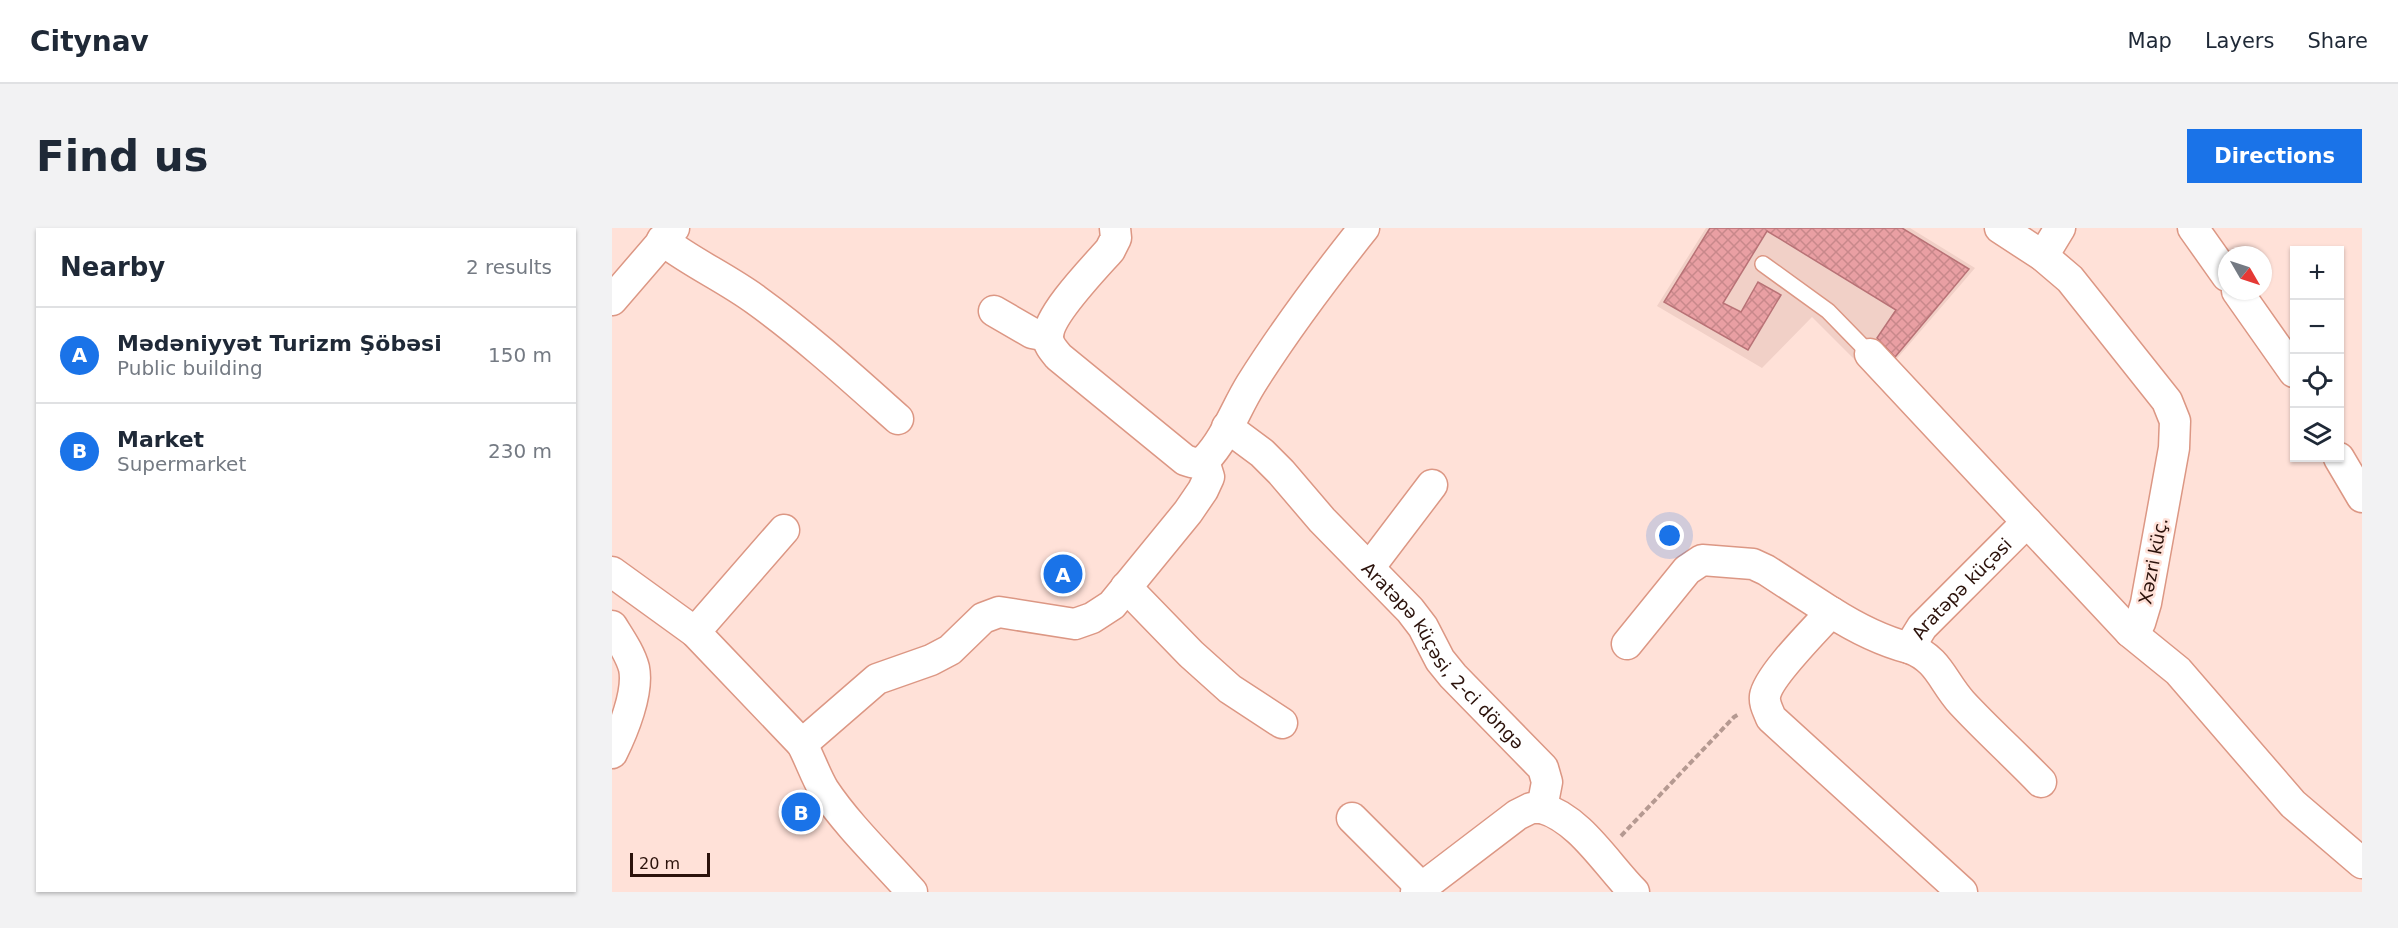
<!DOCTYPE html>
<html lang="en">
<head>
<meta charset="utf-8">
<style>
	:root { --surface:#fff; --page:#f2f2f3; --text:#1f2937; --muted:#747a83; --line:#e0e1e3; --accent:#1a73e8 }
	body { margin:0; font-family:"DejaVu Sans",sans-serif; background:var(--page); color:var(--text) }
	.controls { position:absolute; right:18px; top:18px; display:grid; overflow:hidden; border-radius:0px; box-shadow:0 2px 4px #0004 }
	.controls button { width:54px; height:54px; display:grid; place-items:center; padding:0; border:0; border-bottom:2px solid var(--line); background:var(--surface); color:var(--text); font:30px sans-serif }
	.compass { position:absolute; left:1606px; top:18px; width:54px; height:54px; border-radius:50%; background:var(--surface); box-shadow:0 2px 4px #0004; rotate:129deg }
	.scale { position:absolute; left:18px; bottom:15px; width:80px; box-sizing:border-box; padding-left:6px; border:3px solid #2b120b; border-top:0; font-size:16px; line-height:21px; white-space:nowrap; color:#2b120b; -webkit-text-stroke:4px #ffe1d8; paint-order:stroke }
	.you { position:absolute; left:1058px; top:308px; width:21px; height:21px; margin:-15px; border:4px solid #fff; border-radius:50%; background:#1a73e8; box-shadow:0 0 0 9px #1a73e833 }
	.badge { display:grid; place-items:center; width:39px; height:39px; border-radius:50%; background:var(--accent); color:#fff; font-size:20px; font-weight:700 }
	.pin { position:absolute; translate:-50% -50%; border:3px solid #fff; box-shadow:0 2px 6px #0006 }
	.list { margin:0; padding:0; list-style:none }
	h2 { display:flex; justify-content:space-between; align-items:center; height:78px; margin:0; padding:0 24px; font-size:26px }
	h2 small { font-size:20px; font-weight:400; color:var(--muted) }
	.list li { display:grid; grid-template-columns:39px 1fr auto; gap:18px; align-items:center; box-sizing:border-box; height:96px; padding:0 24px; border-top:2px solid var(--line) }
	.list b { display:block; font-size:22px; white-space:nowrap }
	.list p { margin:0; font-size:20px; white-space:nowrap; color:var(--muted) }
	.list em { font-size:20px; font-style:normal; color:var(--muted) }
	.icon { flex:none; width:33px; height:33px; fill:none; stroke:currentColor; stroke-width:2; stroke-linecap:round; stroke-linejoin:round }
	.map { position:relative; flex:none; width:1750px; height:664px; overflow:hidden; border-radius:0px }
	header { display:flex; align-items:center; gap:36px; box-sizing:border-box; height:84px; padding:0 30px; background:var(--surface); border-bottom:2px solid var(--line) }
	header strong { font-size:28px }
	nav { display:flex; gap:33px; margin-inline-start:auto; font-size:21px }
	.intro { display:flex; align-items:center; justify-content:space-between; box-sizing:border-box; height:144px; padding:0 36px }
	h1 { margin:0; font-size:42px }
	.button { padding:15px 27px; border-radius:0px; background:var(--accent); color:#fff; font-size:21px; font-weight:700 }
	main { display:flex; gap:36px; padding:0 36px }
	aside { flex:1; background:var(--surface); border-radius:0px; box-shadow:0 2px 4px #0004 }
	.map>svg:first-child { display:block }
	.built { fill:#f1d0c7 }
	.building { fill:url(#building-cross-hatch); stroke:#b87276; stroke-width:1.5 }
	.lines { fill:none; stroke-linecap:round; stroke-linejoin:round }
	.service-casing { stroke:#dc9784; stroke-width:18 }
	.minor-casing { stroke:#dc9784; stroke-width:33 }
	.path { stroke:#b59991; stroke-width:4; stroke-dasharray:6 3; stroke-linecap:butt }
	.service { stroke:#fff; stroke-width:15 }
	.minor { stroke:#fff; stroke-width:30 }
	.labels { text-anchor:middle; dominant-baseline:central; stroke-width:5; stroke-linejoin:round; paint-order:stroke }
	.street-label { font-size:18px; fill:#2b120b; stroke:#ffe1d8 }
</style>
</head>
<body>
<header>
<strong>Citynav</strong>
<nav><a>Map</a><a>Layers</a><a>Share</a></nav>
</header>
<div class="intro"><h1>Find us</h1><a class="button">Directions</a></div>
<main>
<aside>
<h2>Nearby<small>2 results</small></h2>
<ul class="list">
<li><span class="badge">A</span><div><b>Mədəniyyət Turizm Şöbəsi</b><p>Public building</p></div><em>150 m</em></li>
<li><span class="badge">B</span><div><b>Market</b><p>Supermarket</p></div><em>230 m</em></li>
</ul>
</aside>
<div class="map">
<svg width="1750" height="664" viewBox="0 0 1750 664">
	<defs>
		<pattern id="building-cross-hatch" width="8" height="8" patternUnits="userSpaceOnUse" patternTransform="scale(1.5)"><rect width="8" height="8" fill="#e99fa3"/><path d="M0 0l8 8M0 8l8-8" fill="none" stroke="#c8888b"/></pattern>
	</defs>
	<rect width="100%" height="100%" fill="#ffe1d8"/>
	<polygon class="built" points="1094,0 1298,0 1363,40 1282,134 1248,137 1200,89 1150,140 1045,78"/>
	<polygon class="building" points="1098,0 1290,0 1357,41 1283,129 1265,110 1284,82 1155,3 1111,75 1129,84 1146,54 1169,67 1136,122 1052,74"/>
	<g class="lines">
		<defs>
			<polyline id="service" points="1151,36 1216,83 1258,126"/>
			<g id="minor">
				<path d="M503 0 504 10 498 22C483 39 436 87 436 109 436 117 442 123 447 129L573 232C581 235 588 237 594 231 614 210 624 180 639 156 673 102 712 50 752 0"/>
				<polyline points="1388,0 1431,28 1458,51 1555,173 1563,193 1562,220 1534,375 1528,395 1518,404 1566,443 1681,576 1750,635"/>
				<polyline points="1581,0 1615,48"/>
				<path d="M50 12C80 35 114 50 144 72 194 108 240 150 286 191"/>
				<polyline points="1431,28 1448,0"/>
				<polyline points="1625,63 1682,144"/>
				<polyline points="0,72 62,0"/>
				<polyline points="382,83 420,105 436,108"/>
				<polyline points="1258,126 1415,294"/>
				<path id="s1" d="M615 199 650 225 669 244 710 292 798 382 811 399 828 432 841 448 931 540 935 554 930 580C968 591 995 637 1022 664"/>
				<polyline points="1727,230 1750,269"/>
				<polyline points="757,340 820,257"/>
				<path d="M0 344 83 404 190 516C198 531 204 549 212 562 236 598 271 631 300 664"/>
				<polyline points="514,359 579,426 618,461 670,495"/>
				<path d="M0 398C8 411 18 425 22 440 27 464 11 503 0 525"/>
				<polyline points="83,404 172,302"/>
				<polyline points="1015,416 1075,342 1090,332 1141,336 1154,342 1219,384"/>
				<path d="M1297 420C1327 431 1330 453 1350 475 1375 502 1403 527 1429 554"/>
				<polyline points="190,516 265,451 319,432 338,422 371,390 387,384 463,396 480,390 500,377 576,284 591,262 597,249 592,233"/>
				<polyline points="740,590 810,660"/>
				<polyline points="804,664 905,587 919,580 930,580"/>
				<path id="s2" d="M1350 664 1159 490C1156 482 1152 476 1153 468 1156 448 1204 401 1219 384 1244 400 1267 412 1297 420L1310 399 1415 294 1518 404"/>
			</g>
		</defs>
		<use href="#service" class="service-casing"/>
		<use href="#minor" class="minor-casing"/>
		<polyline class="path" points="1009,608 1122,489 1127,486"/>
		<use href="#service" class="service"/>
		<use href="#minor" class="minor"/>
	</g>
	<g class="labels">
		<g class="street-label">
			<text transform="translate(1541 333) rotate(-79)">Xəzri küç.</text>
			<text stroke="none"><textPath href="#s2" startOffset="555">Aratəpə küçəsi</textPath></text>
			<text stroke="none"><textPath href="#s1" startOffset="316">Aratəpə küçəsi, 2-ci döngə</textPath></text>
		</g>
	</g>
</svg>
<div class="controls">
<button>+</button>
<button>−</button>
<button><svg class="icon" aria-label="locate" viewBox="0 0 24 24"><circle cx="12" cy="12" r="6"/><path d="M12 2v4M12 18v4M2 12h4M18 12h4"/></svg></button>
<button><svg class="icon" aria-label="layers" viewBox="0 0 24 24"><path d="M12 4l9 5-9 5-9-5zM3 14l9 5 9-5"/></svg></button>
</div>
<svg class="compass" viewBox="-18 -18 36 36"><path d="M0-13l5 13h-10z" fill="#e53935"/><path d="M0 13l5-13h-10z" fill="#747a83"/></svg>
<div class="scale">20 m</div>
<div class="you"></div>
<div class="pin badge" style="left:451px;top:346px">A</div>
<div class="pin badge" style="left:189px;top:584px">B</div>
</div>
</main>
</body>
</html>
